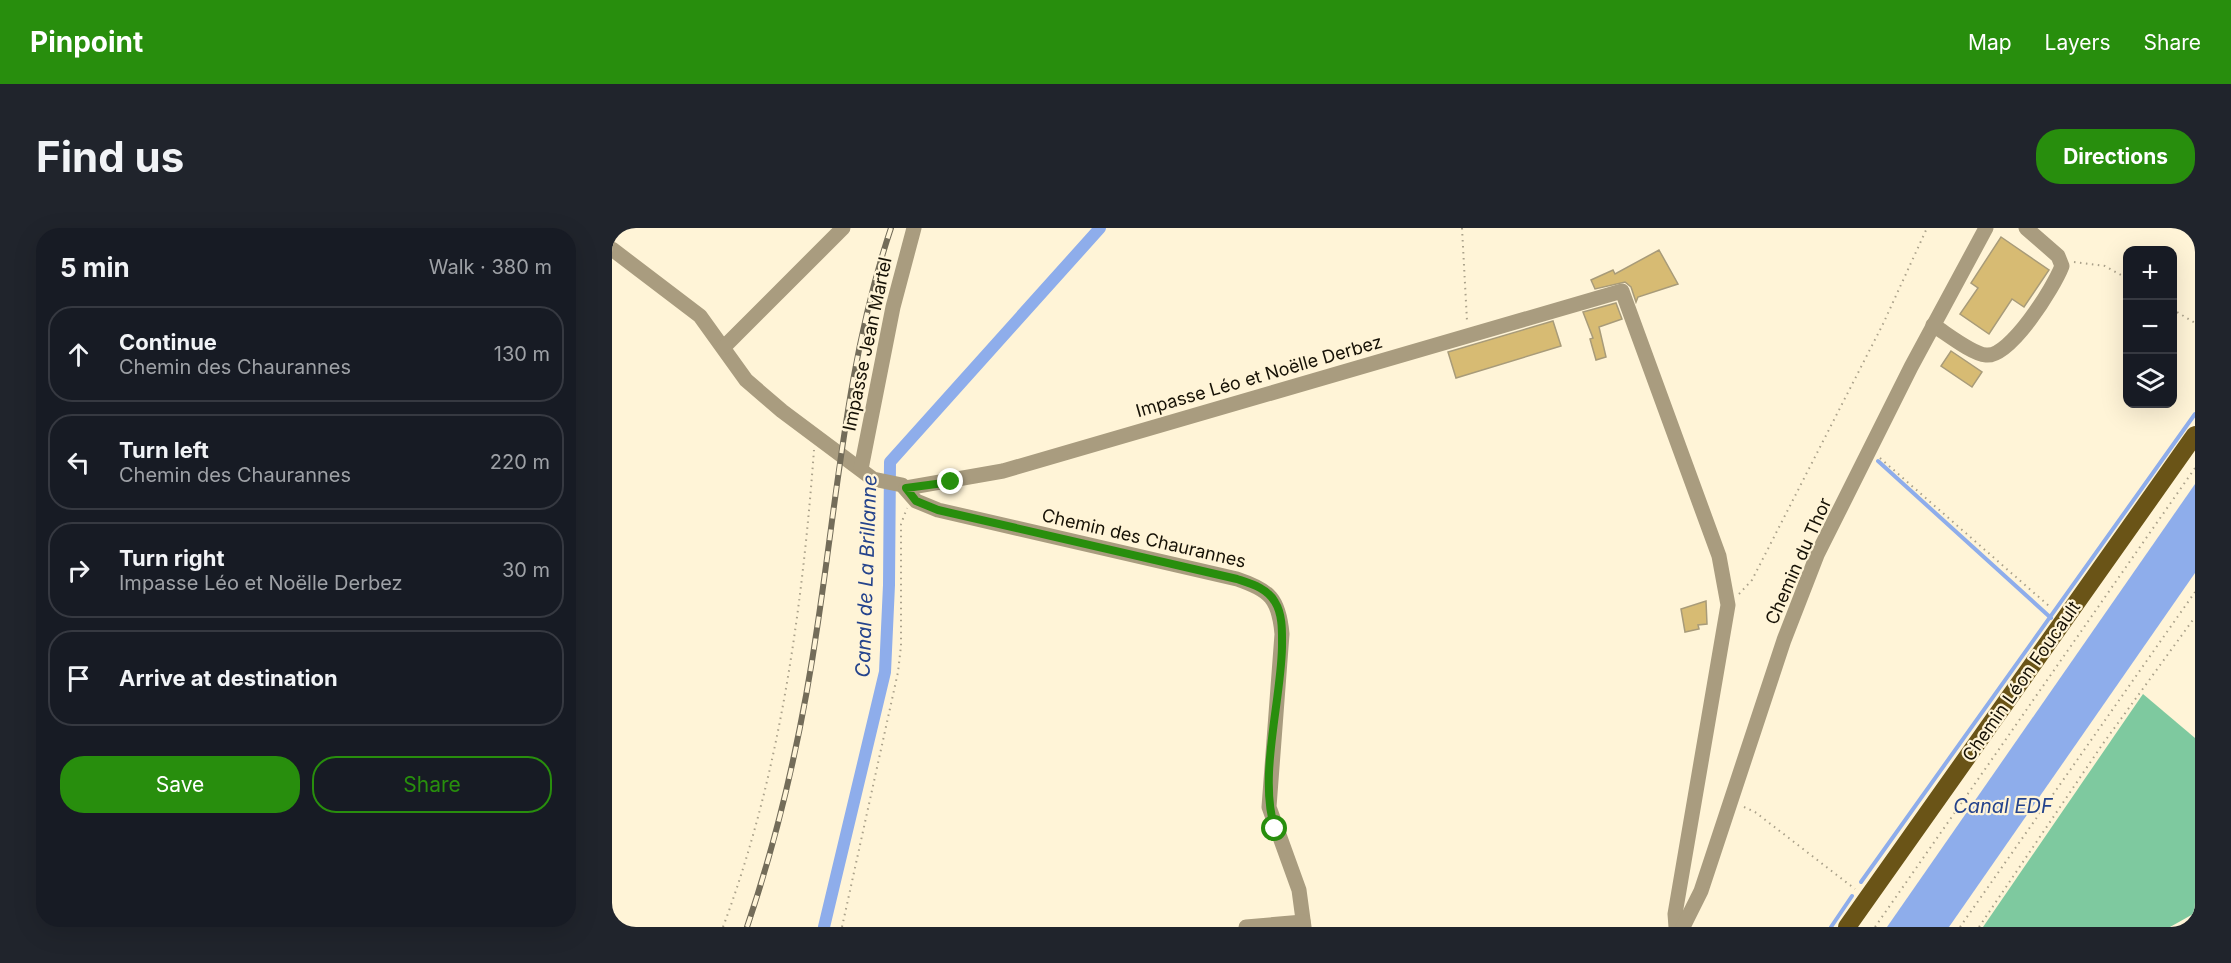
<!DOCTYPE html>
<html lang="en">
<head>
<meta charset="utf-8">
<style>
	:root { --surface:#171b24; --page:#20242c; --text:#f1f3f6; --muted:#9ea1a6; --line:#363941; --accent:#288e0d }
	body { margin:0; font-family:Inter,sans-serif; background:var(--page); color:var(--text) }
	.controls { position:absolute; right:18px; top:18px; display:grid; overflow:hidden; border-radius:12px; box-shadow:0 6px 24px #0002 }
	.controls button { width:54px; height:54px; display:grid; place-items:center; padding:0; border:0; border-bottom:2px solid var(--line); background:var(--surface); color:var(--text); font:30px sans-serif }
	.stop { position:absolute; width:18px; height:18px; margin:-14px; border:4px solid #288e0d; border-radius:50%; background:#fff }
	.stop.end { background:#288e0d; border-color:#fff; box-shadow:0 2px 6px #0008 }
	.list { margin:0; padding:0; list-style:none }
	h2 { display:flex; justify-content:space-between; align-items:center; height:78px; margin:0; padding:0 24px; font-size:26px }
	h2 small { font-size:20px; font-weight:400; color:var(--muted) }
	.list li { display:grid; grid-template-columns:39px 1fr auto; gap:18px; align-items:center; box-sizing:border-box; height:96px; margin:0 12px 12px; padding:0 12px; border:2px solid var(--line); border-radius:24px }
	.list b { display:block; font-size:22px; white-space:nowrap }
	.list p { margin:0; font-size:20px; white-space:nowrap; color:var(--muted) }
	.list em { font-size:20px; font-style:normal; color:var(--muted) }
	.actions { display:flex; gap:12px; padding:18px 24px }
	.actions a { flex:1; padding:14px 0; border:2px solid var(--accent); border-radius:24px; text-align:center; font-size:21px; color:var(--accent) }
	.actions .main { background:var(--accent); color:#fff }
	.icon { flex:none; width:33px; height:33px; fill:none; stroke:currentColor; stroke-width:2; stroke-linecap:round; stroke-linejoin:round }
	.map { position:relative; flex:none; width:1583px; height:699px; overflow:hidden; border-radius:24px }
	header { display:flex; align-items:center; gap:36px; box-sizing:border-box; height:84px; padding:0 30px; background:var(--accent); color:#fff }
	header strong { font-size:28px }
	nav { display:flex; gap:33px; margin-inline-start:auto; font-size:21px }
	.intro { display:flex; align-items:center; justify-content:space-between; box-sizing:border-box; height:144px; padding:0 36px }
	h1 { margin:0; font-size:42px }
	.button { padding:15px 27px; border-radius:24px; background:var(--accent); color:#fff; font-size:21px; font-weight:700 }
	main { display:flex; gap:36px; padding:0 36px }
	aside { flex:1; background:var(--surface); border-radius:24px; box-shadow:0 6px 24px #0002 }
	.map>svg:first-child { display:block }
	.forest { fill:#7ec99f }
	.water { fill:#8eadeb }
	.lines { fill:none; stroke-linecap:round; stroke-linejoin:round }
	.stream { stroke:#8eadeb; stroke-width:4 }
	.canal { stroke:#8eadeb; stroke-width:12 }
	.building { fill:#d7bb73; stroke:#a89b79; stroke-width:1.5 }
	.path { stroke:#aaa18a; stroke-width:2; stroke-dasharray:1.5 4.5; stroke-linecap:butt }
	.minor { stroke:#a99c7f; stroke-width:15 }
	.major { stroke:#6a5417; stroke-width:18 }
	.rail-casing { stroke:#736c59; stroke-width:6 }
	.rail { stroke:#fff4d7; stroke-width:4; stroke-dasharray:11; stroke-linecap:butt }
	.route { stroke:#288e0d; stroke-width:8 }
	.labels { text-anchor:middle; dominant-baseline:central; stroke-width:4.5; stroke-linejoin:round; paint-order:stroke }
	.street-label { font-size:18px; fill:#161105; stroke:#fff4d7 }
	.water-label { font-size:20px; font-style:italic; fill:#24438c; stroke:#fff4d7 }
</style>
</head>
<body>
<header>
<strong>Pinpoint</strong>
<nav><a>Map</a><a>Layers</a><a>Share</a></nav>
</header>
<div class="intro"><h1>Find us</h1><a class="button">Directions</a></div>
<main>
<aside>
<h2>5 min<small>Walk · 380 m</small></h2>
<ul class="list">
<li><svg class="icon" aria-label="ahead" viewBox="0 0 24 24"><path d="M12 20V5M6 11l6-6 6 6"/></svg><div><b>Continue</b><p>Chemin des Chaurannes</p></div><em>130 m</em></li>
<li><svg class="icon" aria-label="left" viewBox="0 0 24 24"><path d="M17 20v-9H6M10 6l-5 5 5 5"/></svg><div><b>Turn left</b><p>Chemin des Chaurannes</p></div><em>220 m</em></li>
<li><svg class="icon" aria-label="right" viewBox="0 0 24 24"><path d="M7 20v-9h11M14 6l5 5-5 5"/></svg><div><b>Turn right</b><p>Impasse Léo et Noëlle Derbez</p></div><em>30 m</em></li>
<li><svg class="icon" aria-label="arrive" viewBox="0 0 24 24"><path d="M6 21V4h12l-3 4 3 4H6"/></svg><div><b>Arrive at destination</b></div></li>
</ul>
<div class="actions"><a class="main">Save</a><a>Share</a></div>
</aside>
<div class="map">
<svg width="1583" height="699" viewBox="0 0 1583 699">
	<rect width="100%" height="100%" fill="#fff4d7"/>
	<polygon class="forest" points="1531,466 1583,510 1583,685 1558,699 1371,699"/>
	<polygon class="water" points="1583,256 1583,345 1337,699 1275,699"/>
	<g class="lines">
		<g class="stream">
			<polyline points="1266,233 1439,390"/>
			<polyline points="1249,654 1583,186"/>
			<polyline points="1219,699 1240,668"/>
		</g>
		<polyline class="canal" points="212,699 273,444 277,357 278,234 488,0"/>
	</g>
	<g class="building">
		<polygon points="1389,9 1437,42 1412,79 1400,71 1377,106 1348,86 1366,60 1359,55"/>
		<polygon points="1047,22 1066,56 1026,69 1024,74 1019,59 1013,54 983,61 979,52 1001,42 1003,46"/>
		<polygon points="1004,75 1010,91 987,99 994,129 984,132 978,111 981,110 971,84"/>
		<polygon points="941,93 949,118 844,150 836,124"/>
		<polygon points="1339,123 1370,144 1360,159 1329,138"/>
		<polygon points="1094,373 1095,396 1086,397 1087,401 1073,404 1069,381"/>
	</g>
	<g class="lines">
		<g class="path">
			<polyline points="850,0 855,93"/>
			<polyline points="1462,34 1493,38 1516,51"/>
			<polyline points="1560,81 1583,95"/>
			<polyline points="1268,230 1437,378"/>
			<polyline points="1127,366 1140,352 1271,96 1315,0"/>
			<polyline points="1132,579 1143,584 1243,661"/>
			<path d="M111 699C168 547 190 383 202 222"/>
			<polyline points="230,699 286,444 289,418 289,296 295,280"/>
			<polyline points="1263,699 1583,240"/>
			<polyline points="1348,699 1583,364"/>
			<polyline points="1367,699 1490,517 1583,389"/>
			<polyline points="1574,699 1583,694"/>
		</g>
		<g class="minor">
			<path d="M0 21 88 88 134 152 170 183 261 251 290 257 304 273 326 282 625 351C658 362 667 371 670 406L657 579 687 662 692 699"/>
			<path d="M1321 97C1334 105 1360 126 1374 127 1398 130 1442 59 1450 38L1446 28 1414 0"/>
			<polyline points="112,119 231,0"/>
			<polyline points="249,241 281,79 302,0"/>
			<polyline points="294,260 391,243 1010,63 1107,328 1116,377 1063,686 1064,699"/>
			<polyline points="634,699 691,694"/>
			<polyline points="1071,699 1089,663 1172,412 1205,327 1299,139 1374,0"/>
		</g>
		<polyline class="major" points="1235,699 1583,207"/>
		<defs>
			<path id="rail" d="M135 699C169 599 191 498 206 394 226 261 236 128 279 0"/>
		</defs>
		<use href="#rail" class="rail-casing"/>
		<use href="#rail" class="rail"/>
	</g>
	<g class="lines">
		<path class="route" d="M339 254 294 260 304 273 326 282 625 351C640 356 655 360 663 374 671 387 670 405 670 419 669 474 646 550 663 601"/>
	</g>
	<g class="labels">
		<g class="street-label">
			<text transform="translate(255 116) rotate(-78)">Impasse Jean Martel</text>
			<text transform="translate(647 148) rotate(-16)">Impasse Léo et Noëlle Derbez</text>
			<text transform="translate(532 310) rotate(13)">Chemin des Chaurannes</text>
			<text transform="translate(1186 333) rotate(-66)">Chemin du Thor</text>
			<text transform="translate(1409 453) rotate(-55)">Chemin Léon Foucault</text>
		</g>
		<g class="water-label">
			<text transform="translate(254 348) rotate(-88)">Canal de La Brillanne</text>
			<text x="1391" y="578">Canal EDF</text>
		</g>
	</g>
</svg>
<div class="controls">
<button>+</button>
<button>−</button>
<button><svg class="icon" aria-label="layers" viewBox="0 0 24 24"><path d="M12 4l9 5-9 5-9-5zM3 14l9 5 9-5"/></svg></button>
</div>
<div class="stop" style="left:663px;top:601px"></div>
<div class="stop end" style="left:339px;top:254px"></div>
</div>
</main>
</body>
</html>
